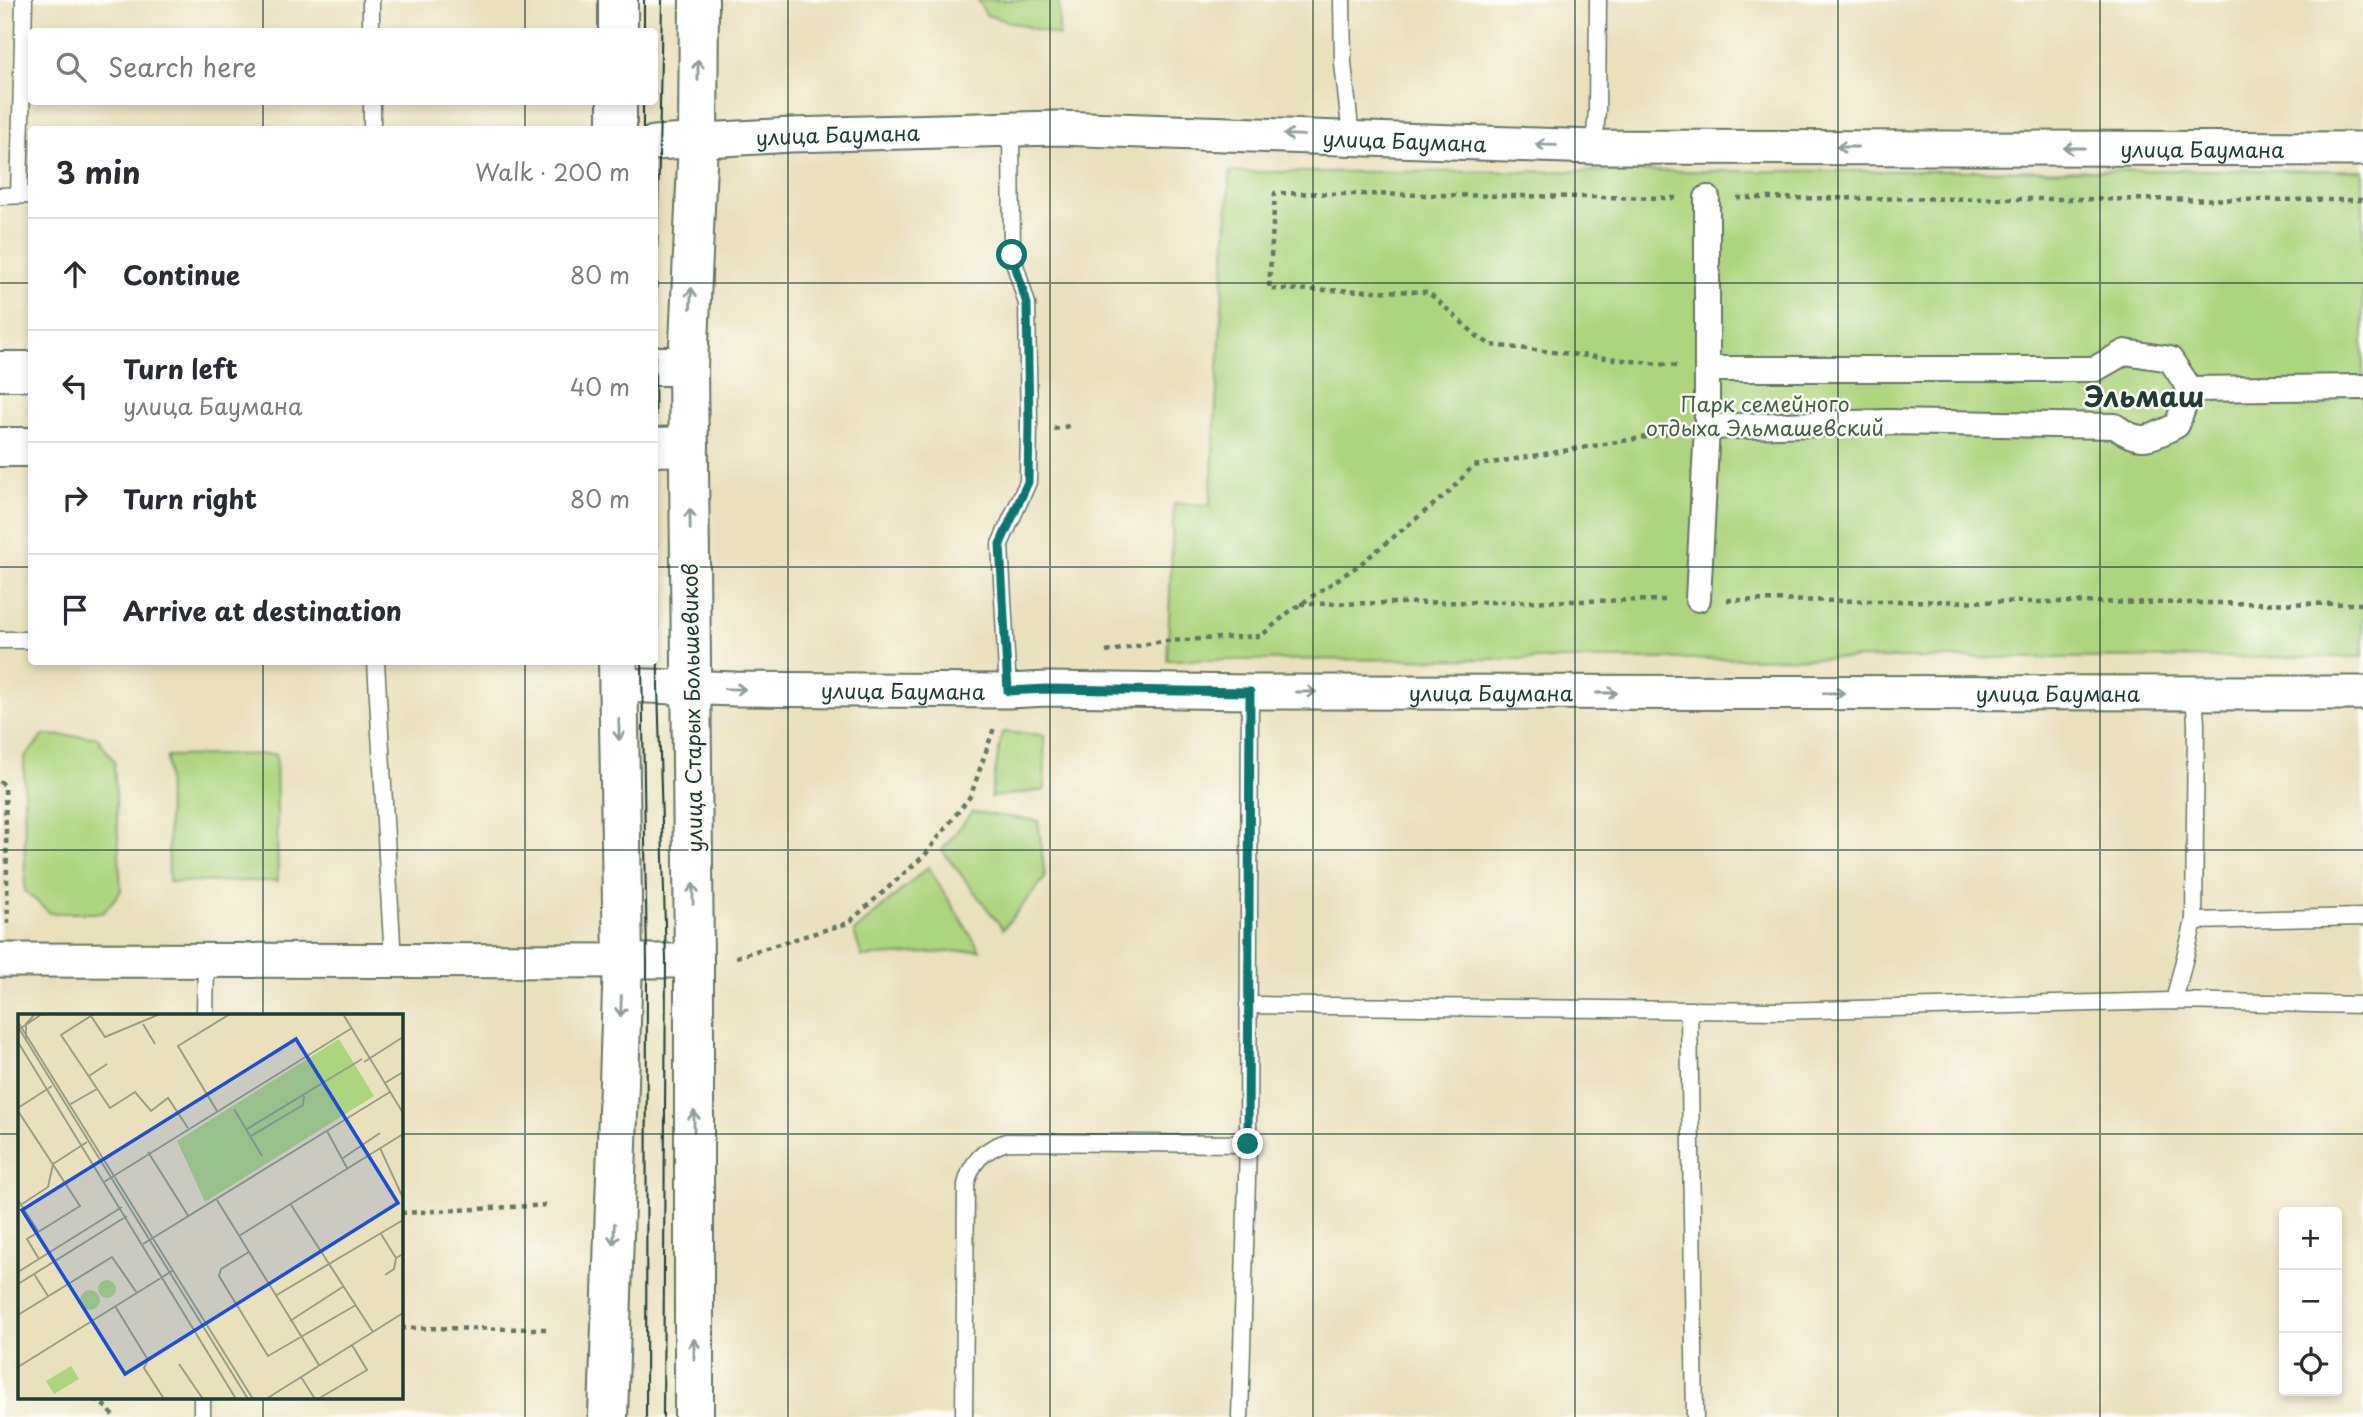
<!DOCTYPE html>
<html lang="en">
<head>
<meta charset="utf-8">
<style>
	:root { --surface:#fff; --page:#f2f2f3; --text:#2b2b33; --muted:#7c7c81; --line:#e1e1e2 }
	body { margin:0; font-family:"Playpen Sans",sans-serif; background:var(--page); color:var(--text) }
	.controls { position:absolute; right:21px; bottom:21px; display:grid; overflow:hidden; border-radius:7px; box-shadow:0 4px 10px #0003 }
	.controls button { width:63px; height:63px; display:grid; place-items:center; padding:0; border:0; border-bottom:2px solid var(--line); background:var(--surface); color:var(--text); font:35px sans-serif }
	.stop { position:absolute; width:21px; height:21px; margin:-16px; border:5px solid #0f766e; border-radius:50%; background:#fff }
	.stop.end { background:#0f766e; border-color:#fff; box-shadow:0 2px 7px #0008 }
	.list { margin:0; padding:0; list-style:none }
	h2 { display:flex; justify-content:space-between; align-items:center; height:91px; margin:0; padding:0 28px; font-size:30px }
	h2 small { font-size:23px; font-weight:400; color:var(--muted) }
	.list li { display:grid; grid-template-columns:46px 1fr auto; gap:21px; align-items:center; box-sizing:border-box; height:112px; padding:0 28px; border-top:2px solid var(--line) }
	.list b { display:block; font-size:26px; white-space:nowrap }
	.list p { margin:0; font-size:23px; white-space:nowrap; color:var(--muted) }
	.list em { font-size:23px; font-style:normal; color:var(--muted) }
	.icon { flex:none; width:38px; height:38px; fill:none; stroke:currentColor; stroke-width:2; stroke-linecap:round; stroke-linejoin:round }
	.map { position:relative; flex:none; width:2363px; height:1417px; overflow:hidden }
	.search { position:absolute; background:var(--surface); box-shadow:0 4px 10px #0003; left:28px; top:28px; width:630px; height:77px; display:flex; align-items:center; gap:18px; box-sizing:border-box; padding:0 24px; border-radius:7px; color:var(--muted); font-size:26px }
	.panel { position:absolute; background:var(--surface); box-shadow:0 4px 10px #0003; left:28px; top:126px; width:630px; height:539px; border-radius:7px }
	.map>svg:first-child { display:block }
	.green { fill:#add47e; stroke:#668859; stroke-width:2 }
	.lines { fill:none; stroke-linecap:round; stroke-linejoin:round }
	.service-casing { stroke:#667664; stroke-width:19 }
	.pedestrian-casing { stroke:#667664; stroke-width:28 }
	.minor-casing { stroke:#667664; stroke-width:37 }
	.secondary-casing { stroke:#667664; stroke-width:42 }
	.path { stroke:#667664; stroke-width:4.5; stroke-dasharray:5 5; stroke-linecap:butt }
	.service { stroke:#fff; stroke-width:16 }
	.pedestrian { stroke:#fff; stroke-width:24 }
	.minor { stroke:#fff; stroke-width:33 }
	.secondary { stroke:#fff; stroke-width:38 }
	.tram { stroke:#1f3d34; stroke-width:2 }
	.oneway { stroke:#8f9e9a }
	.route { stroke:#0f766e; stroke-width:9 }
	.grid { fill:none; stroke:#1f3d34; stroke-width:2; stroke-opacity:0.55 }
	.labels { text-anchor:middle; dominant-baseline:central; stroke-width:5; stroke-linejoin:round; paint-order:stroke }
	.street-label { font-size:21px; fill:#1f3d34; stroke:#fdfcf7 }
	.park-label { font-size:21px; fill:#426346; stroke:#fdfcf7 }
	.district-label { font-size:28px; font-weight:bold; fill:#1f3d34; stroke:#fdfcf7 }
	.inset-road { fill:none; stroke:#989f86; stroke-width:2 }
	.view { fill:#1d4ed8; fill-opacity:0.15; stroke:#1d4ed8; stroke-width:3.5 }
	.inset-edge { fill:none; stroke:#1f3d34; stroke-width:3.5 }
</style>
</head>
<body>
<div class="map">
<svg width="2363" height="1417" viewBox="0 0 2363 1417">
	<rect width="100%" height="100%" fill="#fdfcf7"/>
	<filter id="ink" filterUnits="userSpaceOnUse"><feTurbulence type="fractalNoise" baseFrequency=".0143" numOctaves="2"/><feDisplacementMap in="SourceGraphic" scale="14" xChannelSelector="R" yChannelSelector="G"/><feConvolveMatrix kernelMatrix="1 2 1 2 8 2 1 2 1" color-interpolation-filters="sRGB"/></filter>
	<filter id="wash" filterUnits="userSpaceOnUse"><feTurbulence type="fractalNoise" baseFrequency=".00686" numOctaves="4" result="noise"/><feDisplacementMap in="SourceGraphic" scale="28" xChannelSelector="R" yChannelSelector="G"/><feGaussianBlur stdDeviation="1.57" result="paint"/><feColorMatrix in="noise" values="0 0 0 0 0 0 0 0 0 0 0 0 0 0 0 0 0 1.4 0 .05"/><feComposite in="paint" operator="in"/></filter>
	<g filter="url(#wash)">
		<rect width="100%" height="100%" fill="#e9e0bc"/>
		<g class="green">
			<polygon points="978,0 1059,0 1059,36 986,15"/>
			<polygon points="2363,170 2363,657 1167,660 1174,503 1210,505 1230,172"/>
			<polygon points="1002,732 1044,735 1045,790 991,797"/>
			<polygon points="44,735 97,737 114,761 121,891 103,913 50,913 25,891 24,758"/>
			<polygon points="276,754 278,881 169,882 167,756"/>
			<polygon points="972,812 1038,821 1045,878 1003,929 942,850"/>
			<polygon points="928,867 980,950 862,957 854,932"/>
		</g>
	</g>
	<g filter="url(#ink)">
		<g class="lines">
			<defs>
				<g id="service">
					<polyline points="371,0 371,32"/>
					<polyline points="1342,0 1343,63 1351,137"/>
					<polyline points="372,102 372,130"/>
					<polyline points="1594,147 1597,110 1598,0"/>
					<polyline points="19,195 24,0"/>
					<polyline points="0,196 32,195"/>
					<polyline points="0,640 32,640"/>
					<polyline points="376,662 393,960"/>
					<polyline points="1008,691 1000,544 1028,482 1029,423 1027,304 1012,255 1011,129"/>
					<polyline points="2194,921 2363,917"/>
					<polyline points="2174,1001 2194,921 2196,724 2194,693"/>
					<polyline points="1248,1005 1777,1011 2174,1001 2363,1005"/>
					<polyline points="1689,1011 1695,1417"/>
					<polyline points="205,1016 206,960"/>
					<polyline points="202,1398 202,1417"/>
					<path d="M964 1417 966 1185C971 1161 984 1150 1006 1142L1248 1144"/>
					<polyline points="1240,1417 1248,1144 1250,692"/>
				</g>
				<g id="pedestrian">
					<polyline points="1707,369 2095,369 2125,352 2170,359 2190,389"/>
					<polyline points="2190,389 2363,387"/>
					<path d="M1707 427 1888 422 2115 426C2140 445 2150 439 2177 425L2190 389"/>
					<polyline points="1698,599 1707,427 1707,198"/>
				</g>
				<g id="minor">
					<path id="s1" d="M654 143 791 135 1058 128 1594 147 2363 149"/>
					<path id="s2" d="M618 685 736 689 1008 691 1047 689 1250 692 2363 693"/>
					<polyline points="0,960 694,961"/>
				</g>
				<g id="secondary">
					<polyline points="618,32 618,0"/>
					<polyline points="617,130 617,102"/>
					<polyline points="654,366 688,366"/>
					<polyline points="0,371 32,371"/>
					<polyline points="0,447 32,447"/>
					<polyline points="654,447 689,446"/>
					<polyline points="608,1417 623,961 618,662"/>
					<polyline points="694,1417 694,961 688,366 698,141 699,0"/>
				</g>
			</defs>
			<use href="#service" class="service-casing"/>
			<use href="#pedestrian" class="pedestrian-casing"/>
			<use href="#minor" class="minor-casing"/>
			<use href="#secondary" class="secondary-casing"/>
			<g class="path">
				<polyline points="1676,198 1275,193 1269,289 1428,292 1477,336 1491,345 1677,366"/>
				<polyline points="1737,198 2363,200"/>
				<polyline points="1054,429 1069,426"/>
				<polyline points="1727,600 2363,604"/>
				<polyline points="1300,604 1669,600"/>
				<polyline points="1106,652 1163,641 1261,636 1289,612 1359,565 1449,492 1473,466 1677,432"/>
				<polyline points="0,781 5,786 8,925"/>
				<polyline points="736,957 848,923 925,855 971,795 995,725"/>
				<polyline points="401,1213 548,1205"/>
				<polyline points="401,1328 548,1329"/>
				<polyline points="95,1398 108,1409 114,1417"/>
			</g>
			<use href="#service" class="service"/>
			<use href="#pedestrian" class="pedestrian"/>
			<use href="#minor" class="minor"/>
			<use href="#secondary" class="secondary"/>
			<g class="tram">
				<polyline points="662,0 655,366 658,686 666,960 663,1417"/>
				<polyline points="644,32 644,0"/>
				<polyline points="643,130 643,102"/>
				<polyline points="642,662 647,961 646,1417"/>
			</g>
		</g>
		<defs><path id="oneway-shaft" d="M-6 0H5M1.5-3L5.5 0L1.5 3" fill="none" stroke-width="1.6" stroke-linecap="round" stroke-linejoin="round" transform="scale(1.75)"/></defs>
		<g class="oneway">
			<use href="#oneway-shaft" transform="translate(698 70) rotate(-90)"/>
			<use href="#oneway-shaft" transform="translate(1294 135) rotate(-178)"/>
			<use href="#oneway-shaft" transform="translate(1546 145) rotate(-178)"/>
			<use href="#oneway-shaft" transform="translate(1847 147) rotate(-180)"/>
			<use href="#oneway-shaft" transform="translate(2074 148) rotate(-180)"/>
			<use href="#oneway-shaft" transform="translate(691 298) rotate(-87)"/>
			<use href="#oneway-shaft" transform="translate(690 519) rotate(-91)"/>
			<use href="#oneway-shaft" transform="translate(735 689) rotate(1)"/>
			<use href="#oneway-shaft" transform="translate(1306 692)"/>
			<use href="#oneway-shaft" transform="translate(1607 693)"/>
			<use href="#oneway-shaft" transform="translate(1834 693)"/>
			<use href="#oneway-shaft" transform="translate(619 730) rotate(89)"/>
			<use href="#oneway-shaft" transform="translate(693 894) rotate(-90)"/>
			<use href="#oneway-shaft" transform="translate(621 1006) rotate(92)"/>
			<use href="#oneway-shaft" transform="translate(694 1121) rotate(-90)"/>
			<use href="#oneway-shaft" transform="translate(614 1234) rotate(92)"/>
			<use href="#oneway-shaft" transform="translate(694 1349) rotate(-90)"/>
		</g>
	</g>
	<g class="lines" filter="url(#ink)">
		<polyline class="route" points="1012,255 1027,304 1029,423 1028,482 1000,544 1008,691 1046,689 1250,692 1248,1144"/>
	</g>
	<path class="grid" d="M263 0V32M525 0V32M788 0V1417M1050 0V1417M1313 0V1417M1575 0V1417M1838 0V1417M2100 0V1417M263 102V130M525 102V130M0 283H32M654 283H2363M0 567H32M654 567H2363M263 662V1016M525 662V1417M0 850H2363M0 1134H19M401 1134H2363M263 1398V1417"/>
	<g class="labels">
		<g class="street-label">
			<text stroke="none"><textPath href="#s1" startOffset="184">улица Баумана</textPath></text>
			<text stroke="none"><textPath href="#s1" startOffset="751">улица Баумана</textPath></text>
			<text stroke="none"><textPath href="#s1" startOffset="1549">улица Баумана</textPath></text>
			<text stroke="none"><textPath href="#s2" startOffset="285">улица Баумана</textPath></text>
			<text stroke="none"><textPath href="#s2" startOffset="873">улица Баумана</textPath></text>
			<text stroke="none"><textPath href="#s2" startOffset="1440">улица Баумана</textPath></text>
			<text transform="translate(691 708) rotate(-91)">улица Старых Большевиков</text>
		</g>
		<g class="park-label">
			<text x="1765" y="403">Парк семейного<tspan x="1765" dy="24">отдыха Эльмашевский</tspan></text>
		</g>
		<g class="district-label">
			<text x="2144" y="395">Эльмаш</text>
		</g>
	</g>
	<g transform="translate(18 1014)">
		<rect width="385" height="385" fill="#e9e0bc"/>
		<path d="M321 25 356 82 187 188 159 127ZM80 275a9 9 0 1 1 18 0a9 9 0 1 1-18 0ZM62 286a10 10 0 1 1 20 0a10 10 0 1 1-20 0ZM53 352 61 365 36 380 28 367Z" fill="#add47e"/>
		<path class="inset-road" d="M76 0 43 21 92 94 117 78 133 97 150 84 170 114M325 0 385 99M73 2 87 23 142 0M0 8 235 385M125 10 137 30M0 13 230 385M0 16 24 0M8 26V10L17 0M0 28 218 385M346 48 385 23M71 62 89 50M367 69 385 58M51 91 79 75M0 94 34 72M216 95 244 142M0 97 62 192 9 225 21 245M199 97 160 32 212 0M229 115 344 45M309 117 329 154M233 122 285 91 286 82M362 134 385 184M130 138 171 203M325 144 362 119M86 168 334 14M0 186 20 217M199 186 301 351M4 190 30 173 35 150 69 128M273 191 355 318M363 220 378 244 385 240M221 222 385 120M125 230 372 78M231 238 203 255 201 262 250 342 338 291M0 258 104 193M16 260 30 282M367 261 376 255 378 244M0 270 109 202M257 282 385 206M97 292 130 346 126 354 146 385M0 301 94 243 119 279M272 307 326 272M161 350 185 385M0 353 154 257M283 363 297 385M248 385 385 299M300 385 349 356 334 331"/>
		<path class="view" d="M278 25 380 189 107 360 4 196Z"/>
		<rect width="385" height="385" class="inset-edge"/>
	</g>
</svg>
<div class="controls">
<button>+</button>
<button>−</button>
<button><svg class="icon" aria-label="locate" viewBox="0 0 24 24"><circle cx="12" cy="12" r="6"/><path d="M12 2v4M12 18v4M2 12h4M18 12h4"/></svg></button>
</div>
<div class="stop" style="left:1012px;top:255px"></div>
<div class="stop end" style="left:1248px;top:1144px"></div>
<div class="search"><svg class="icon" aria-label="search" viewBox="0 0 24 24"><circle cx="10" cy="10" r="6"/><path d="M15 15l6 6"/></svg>Search here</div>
<section class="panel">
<h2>3 min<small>Walk · 200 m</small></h2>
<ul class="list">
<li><svg class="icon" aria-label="ahead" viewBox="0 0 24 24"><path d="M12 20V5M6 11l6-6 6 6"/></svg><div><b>Continue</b></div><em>80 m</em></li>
<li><svg class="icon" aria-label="left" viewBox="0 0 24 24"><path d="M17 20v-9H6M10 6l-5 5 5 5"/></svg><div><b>Turn left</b><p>улица Баумана</p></div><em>40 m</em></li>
<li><svg class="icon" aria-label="right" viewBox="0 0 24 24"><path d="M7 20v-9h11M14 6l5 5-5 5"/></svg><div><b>Turn right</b></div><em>80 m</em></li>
<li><svg class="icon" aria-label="arrive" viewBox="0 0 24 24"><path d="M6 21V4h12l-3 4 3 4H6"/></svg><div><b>Arrive at destination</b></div></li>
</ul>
</section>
</div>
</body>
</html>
